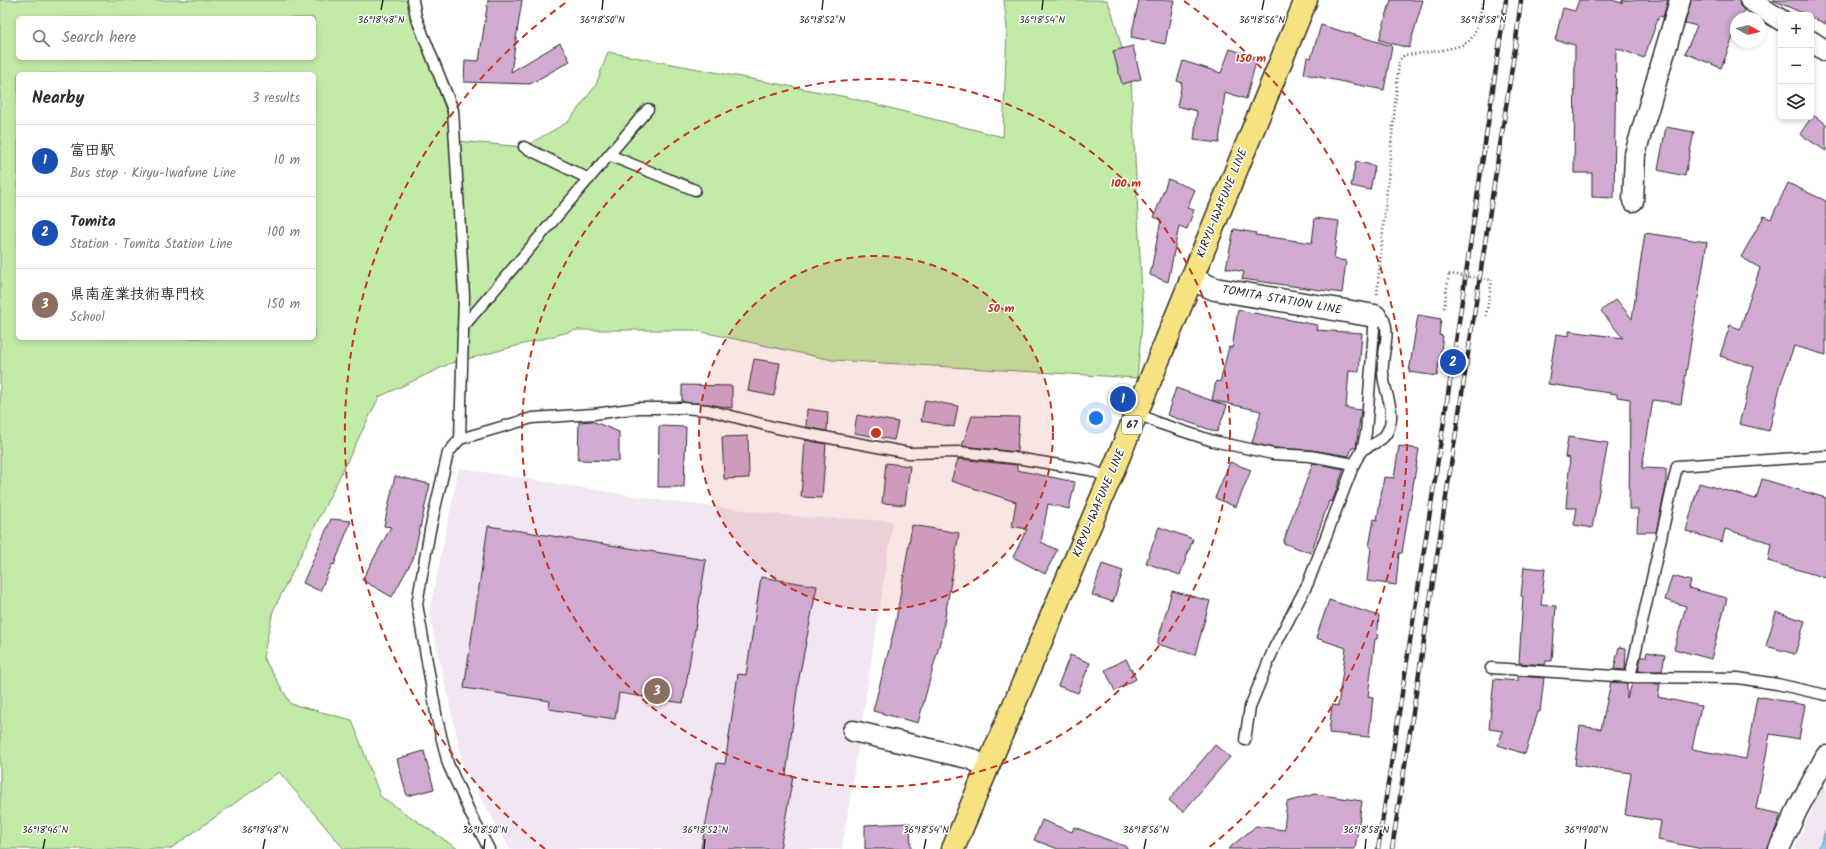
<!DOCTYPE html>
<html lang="en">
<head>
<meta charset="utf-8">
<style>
	:root { --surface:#fff; --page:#f2f2f3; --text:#2b2b33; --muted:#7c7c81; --line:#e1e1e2; --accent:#c8321e }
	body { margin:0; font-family:Kalam,"Klee One",sans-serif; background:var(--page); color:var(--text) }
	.controls { position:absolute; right:12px; top:12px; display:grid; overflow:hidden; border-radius:6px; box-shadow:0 2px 6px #0003 }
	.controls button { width:36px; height:36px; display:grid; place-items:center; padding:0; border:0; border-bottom:1px solid var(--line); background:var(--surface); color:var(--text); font:20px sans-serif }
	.compass { position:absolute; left:1730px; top:12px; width:36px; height:36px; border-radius:50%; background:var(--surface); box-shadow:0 2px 6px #0003; rotate:98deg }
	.you { position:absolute; left:1096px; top:418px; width:14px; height:14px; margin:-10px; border:3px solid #fff; border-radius:50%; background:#1a73e8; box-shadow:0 0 0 6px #1a73e833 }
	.badge { display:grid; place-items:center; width:26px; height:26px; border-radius:50%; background:var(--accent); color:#fff; font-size:13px; font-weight:700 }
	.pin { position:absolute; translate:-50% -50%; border:2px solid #fff; box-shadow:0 1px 4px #0006 }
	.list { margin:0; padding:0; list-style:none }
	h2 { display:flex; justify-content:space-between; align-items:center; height:52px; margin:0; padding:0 16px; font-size:17px }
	h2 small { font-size:13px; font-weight:400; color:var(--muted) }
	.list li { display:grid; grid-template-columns:26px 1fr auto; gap:12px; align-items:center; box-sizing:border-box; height:72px; padding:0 16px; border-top:1px solid var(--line) }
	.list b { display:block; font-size:15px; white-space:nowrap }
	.list p { margin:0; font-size:13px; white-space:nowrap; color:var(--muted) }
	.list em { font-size:13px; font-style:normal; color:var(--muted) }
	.icon { flex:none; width:22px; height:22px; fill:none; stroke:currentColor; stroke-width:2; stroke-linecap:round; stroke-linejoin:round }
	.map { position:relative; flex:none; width:1826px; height:849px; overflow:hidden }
	.search { position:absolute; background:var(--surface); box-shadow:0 2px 6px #0003; left:16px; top:16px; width:300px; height:44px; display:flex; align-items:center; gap:10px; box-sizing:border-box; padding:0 14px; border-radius:6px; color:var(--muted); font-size:15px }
	.panel { position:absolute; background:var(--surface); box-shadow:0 2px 6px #0003; left:16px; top:72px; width:300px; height:268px; border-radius:6px }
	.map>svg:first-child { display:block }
	.built { fill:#f1e6f2 }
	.green { fill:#c2eba7; stroke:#768b69; fill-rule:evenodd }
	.water { fill:#94ccf3; stroke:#6a8ca3 }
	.building { fill:#d1aad2; stroke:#2b2b2b }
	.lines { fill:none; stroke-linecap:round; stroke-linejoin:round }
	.lane-casing { stroke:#2b2b2b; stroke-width:13 }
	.street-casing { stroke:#2b2b2b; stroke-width:23 }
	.secondary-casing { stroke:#2b2b2b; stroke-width:25 }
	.primary-casing { stroke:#2b2b2b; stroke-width:25 }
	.path { stroke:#2b2b2b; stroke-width:2.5; stroke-dasharray:1 3; stroke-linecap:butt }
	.lane { stroke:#fff; stroke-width:10 }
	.street { stroke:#fff; stroke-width:20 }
	.secondary { stroke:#fff; stroke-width:22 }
	.primary { stroke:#f7e281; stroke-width:22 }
	.rail-casing { stroke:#2b2b2b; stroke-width:4.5 }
	.rail { stroke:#fff; stroke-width:3; stroke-dasharray:9; stroke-linecap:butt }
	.path-bridge { stroke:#2b2b2b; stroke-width:2.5; stroke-dasharray:1 3; stroke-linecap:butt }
	.ticks { fill:none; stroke:#2b2b2b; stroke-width:1.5 }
	.ring { fill:none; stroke:#c8321e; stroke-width:2; stroke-dasharray:7 5 }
	.labels { text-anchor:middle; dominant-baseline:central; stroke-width:3; stroke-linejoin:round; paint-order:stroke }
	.shield { fill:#fff; stroke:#6b6b6b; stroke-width:1 }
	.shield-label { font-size:11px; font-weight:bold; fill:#2b2b2b }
	.street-label { font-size:12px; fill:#2b2b2b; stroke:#fff }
	.ticks-label { font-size:10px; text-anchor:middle; fill:#2b2b2b; stroke:#fff; stroke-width:3; stroke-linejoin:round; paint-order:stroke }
	.centre { fill:#c8321e; stroke:#fff; stroke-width:2 }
	.ring-label { font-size:12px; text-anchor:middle; font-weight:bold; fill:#c8321e; stroke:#fff; stroke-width:3; stroke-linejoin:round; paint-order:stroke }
</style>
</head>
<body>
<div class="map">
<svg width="1826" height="849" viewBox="0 0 1826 849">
	<rect width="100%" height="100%" fill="#fff"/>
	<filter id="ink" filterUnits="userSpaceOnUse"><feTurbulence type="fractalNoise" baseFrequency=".025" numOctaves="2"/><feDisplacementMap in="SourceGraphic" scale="8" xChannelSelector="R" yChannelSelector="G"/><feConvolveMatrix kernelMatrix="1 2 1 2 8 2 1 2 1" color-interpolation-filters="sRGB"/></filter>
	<g filter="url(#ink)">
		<g class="built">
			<polygon points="459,468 665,501 803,517 893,521 842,849 510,849 464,768 429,613"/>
			<polygon points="1826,780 1826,849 1794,849 1816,800"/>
		</g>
		<path class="green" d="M0 0H406L457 141 524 147 568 122 596 85 608 52 847 97 1003 137 1007 28 1004 0H1107L1111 9 1131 80 1143 313 1137 378 832 360 693 330H576L449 364 379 397 273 611 263 657 291 704 352 720 380 796 458 849H344L279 772 170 849H0ZM18 18H314V58H18ZM18 74H314V338H18Z"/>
		<polygon class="water" points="1826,830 1826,849 1818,849"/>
		<g class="building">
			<polygon points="488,0 522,0 511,72 560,43 570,61 530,84 464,82 465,60 479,61"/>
			<polygon points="1139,0 1174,0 1165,44 1131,37"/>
			<polygon points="1391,0 1423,0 1409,48 1379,40"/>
			<polygon points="1579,0 1612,0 1622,3 1622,0 1668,0 1663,17 1659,16 1644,58 1616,48 1614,198 1592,197 1592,173 1574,173 1575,45 1555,40 1563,8 1575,11"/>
			<polygon points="1691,0 1739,0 1740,6 1744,10 1741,18 1736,18 1736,29 1721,68 1685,53 1697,26 1685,23"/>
			<polygon points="1773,0 1826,0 1826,24 1811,17 1811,15 1807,15"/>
			<polygon points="1321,25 1392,46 1384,90 1304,74 1307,57 1311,58"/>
			<polygon points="1133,46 1141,79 1122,84 1113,51"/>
			<polygon points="1230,49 1257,58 1246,99 1225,92 1219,143 1194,140 1197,111 1177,106 1182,83 1177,81 1183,61 1221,73"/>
			<polygon points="1813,115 1826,124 1826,151 1800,134"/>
			<polygon points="1666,127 1694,132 1685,176 1658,170"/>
			<polygon points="1356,161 1375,166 1370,190 1351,186"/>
			<polygon points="1168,179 1195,190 1187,208 1194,210 1187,229 1179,226 1168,282 1150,275 1161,220 1154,217"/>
			<polygon points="1788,183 1826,201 1826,355 1794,346 1781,383 1769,431 1739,424 1754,367 1720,356 1730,325 1740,329 1760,268 1741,257 1764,216 1771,219"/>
			<polygon points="1315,218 1339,221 1334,259 1346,261 1342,293 1242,279 1244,272 1226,268 1234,229 1256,233 1255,235 1312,243"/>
			<polygon points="1645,233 1707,242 1681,404 1653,400 1642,468 1666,469 1666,486 1656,532 1637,532 1638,509 1629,509 1630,399 1617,397 1617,394 1548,384 1556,334 1569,336 1569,331 1623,338 1601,311 1616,299 1632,319"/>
			<polygon points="1238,310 1317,325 1316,330 1362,333 1359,372 1349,371 1346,408 1361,410 1356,448 1352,448 1349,456 1311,450 1274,448 1252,443 1261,411 1212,400 1216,381 1220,382 1229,347 1232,348"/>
			<polygon points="1418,315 1441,319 1439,335 1443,336 1437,376 1409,372"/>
			<polygon points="754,359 780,363 774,396 748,391"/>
			<polygon points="682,385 732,386 732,408 708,404 682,402"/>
			<polygon points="1176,388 1227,406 1217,432 1167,415"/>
			<polygon points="925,400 958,406 954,427 921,421"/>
			<polygon points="807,409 828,412 827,431 806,427"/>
			<polygon points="857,415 898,422 894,440 854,433"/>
			<polygon points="972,416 1019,417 1017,452 962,446"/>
			<polygon points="592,421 619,432 619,461 578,460 579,422"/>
			<polygon points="659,426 686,427 684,487 658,487"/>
			<polygon points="748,436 749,478 724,479 722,437"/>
			<polygon points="1568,437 1608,443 1592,528 1574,525 1577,508 1566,508 1570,458 1565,457"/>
			<polygon points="805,440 826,444 822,498 801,497"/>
			<polygon points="1399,446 1419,449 1402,553 1399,553 1396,585 1367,581 1371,547 1369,547 1374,519 1377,520 1384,477 1394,478"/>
			<polygon points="958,459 1017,465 1017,470 1075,482 1069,509 1048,504 1041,542 1057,550 1045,574 1013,557 1027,529 1012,526 1016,502 951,481"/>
			<polygon points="1230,462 1251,470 1236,507 1215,498"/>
			<polygon points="886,463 910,466 905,505 882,503"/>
			<polygon points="1313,463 1344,469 1332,502 1329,501 1311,553 1283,543 1299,498 1300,498"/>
			<polygon points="395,476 430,484 413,559 392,597 362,580 391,527 384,526"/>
			<polygon points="1762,479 1826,498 1826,578 1768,561 1771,543 1725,529 1722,542 1686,531 1699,483 1756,499"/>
			<polygon points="331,519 351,521 334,565 332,564 320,591 303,583"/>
			<polygon points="912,525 959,533 942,635 918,723 873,711 895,626"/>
			<polygon points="488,526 706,560 683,703 619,693 615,719 549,709 550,701 464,688"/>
			<polygon points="1159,527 1193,539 1180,575 1146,563"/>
			<polygon points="1102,564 1123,571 1113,602 1092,595"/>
			<polygon points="1524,567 1545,569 1541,605 1556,606 1552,661 1546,661 1545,665 1519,663 1523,597 1521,596"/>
			<polygon points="1672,576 1691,581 1689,588 1727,598 1711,659 1674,649 1686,606 1665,600"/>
			<polygon points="761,577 817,586 798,683 786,775 793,776 780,849 701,849 717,763 725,764 738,674 746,675"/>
			<polygon points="1172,591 1210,601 1195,655 1157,644"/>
			<polygon points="1329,600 1379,616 1377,639 1375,639 1368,696 1373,697 1369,737 1329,733 1332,705 1338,706 1346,648 1316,638"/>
			<polygon points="1776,612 1805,621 1795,654 1766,646"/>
			<polygon points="1619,647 1626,648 1625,670 1614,669"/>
			<polygon points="1647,652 1665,655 1662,671 1638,671 1641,657 1646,657"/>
			<polygon points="1070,655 1090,663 1078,693 1058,686"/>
			<polygon points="1126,659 1136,679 1115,691 1105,670"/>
			<polygon points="1518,676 1544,678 1540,712 1538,712 1525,754 1498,745 1503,731 1489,729 1494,679 1518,681"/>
			<polygon points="1611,682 1627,683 1627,698 1632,684 1660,684 1658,697 1701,706 1692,749 1746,759 1757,696 1805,705 1799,739 1770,734 1756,809 1781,814 1768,849 1702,849 1658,840 1661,821 1625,815 1631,773 1575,765 1580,726 1601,729"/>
			<polygon points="1215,745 1230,757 1183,812 1169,800"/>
			<polygon points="424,751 434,789 407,796 397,759"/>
			<polygon points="1315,794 1362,801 1355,849 1228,849 1256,826 1284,830 1287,802"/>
			<polygon points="1042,820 1072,832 1074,827 1127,847 1127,849 1058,849 1034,840"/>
			<polygon points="910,823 911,849 865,849 865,825"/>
		</g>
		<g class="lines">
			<defs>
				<g id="lane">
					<polyline points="413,0 416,17 453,110 464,296 460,439"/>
					<polyline points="524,147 589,179"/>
					<polyline points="609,155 695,190"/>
					<polyline points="463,327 648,109"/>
					<polyline points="1137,413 1158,423 1213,441 1273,454 1310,456 1354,464"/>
					<polyline points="1491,668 1630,677 1738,678 1777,684 1826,695"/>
					<polyline points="1630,677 1677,466 1826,456"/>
					<path d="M1245 740 1250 707 1274 648 1308 583 1354 464 1362 450 1366 433 1375 316 1384 319C1391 337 1381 355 1383 373 1384 393 1397 411 1388 430 1384 441 1372 444 1362 450"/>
					<polyline points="489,849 471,815 448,764 437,719 417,604 430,530 448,453 460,439 532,418 594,414 638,408 682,408 708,410 777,428 909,453 960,452 1022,459 1090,470 1110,478"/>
				</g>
				<g id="street">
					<polyline points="1750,0 1781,20"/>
					<polyline points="1811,41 1826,51"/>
					<polyline points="1633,201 1635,154 1680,0"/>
					<polyline points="853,731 972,759 987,769"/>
					<polyline points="1779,849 1797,810 1826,756"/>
				</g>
				<polyline id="secondary" points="1191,279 1215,289 1375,316"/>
				<polyline id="primary" points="953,849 1110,478 1306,0"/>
			</defs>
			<use href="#lane" class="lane-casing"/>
			<use href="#street" class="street-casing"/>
			<use href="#secondary" class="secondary-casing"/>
			<use href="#primary" class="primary-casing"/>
			<g class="path">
				<path d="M1377 294 1399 63 1401 58 1405 55C1417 54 1462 49 1469 41 1478 32 1480 12 1483 0"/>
				<polyline points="1444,308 1449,274"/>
				<polyline points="1486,316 1492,280"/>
			</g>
			<use href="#lane" class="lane"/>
			<use href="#street" class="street"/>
			<use href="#secondary" class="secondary"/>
			<use href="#primary" class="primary"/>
			<defs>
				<g id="rail">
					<polyline points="1378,849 1453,362 1506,0"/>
					<polyline points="1392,849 1515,48 1521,0"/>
				</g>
			</defs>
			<use href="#rail" class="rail-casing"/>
			<use href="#rail" class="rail"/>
			<polyline class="path-bridge" points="1449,274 1492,280"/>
		</g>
	</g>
	<path class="ticks" d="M381 10 383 0M602 10 603 0M822 10 823 0M1042 10 1043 0M1262 10 1264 0M1483 10 1484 0M43 849 45 839M263 849 265 839M484 849 485 839M704 849 705 839M924 849 926 839M1144 849 1146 839M1365 849 1366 839M1585 849 1586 839"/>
	<circle cx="876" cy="433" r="177" fill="#c8321e" fill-opacity=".12"/>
	<g class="ring">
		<circle cx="876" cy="433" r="177"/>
		<circle cx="876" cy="433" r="354"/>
		<path d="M545 849A531 531 0 0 1 568 1M1184 1A531 531 0 0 1 1207 849"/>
	</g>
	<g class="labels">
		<rect class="shield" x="1122" y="416" width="20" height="18" rx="3"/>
		<g class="shield-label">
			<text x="1132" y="425">67</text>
		</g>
		<g class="street-label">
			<text transform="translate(1222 203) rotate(-68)">KIRYU-IWAFUNE LINE</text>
			<text transform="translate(1282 300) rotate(10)">TOMITA STATION LINE</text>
			<text transform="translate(1099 503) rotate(-67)">KIRYU-IWAFUNE LINE</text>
		</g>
	</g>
	<g class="ticks-label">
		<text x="381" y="23">36°18'48"N</text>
		<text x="602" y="23">36°18'50"N</text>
		<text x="822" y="23">36°18'52"N</text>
		<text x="1042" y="23">36°18'54"N</text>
		<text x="1262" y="23">36°18'56"N</text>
		<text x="1483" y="23">36°18'58"N</text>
		<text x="45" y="833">36°18'46"N</text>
		<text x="265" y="833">36°18'48"N</text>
		<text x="485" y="833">36°18'50"N</text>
		<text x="705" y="833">36°18'52"N</text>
		<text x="926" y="833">36°18'54"N</text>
		<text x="1146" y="833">36°18'56"N</text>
		<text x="1366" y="833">36°18'58"N</text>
		<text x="1586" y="833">36°19'00"N</text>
	</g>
	<circle cx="876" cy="433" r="6" class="centre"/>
	<g class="ring-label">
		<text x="1251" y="62">150 m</text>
		<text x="1126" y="187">100 m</text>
		<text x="1001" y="312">50 m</text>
	</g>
</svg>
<div class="controls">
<button>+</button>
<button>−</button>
<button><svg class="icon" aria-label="layers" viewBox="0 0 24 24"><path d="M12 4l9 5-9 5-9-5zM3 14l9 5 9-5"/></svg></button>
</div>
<svg class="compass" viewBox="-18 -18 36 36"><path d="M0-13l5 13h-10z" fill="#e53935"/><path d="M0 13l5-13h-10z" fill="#7c7c81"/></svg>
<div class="you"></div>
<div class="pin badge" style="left:1123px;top:399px;background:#1a4fb4">1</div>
<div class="pin badge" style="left:1453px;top:362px;background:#1a4fb4">2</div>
<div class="pin badge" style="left:657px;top:691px;background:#8d6e63">3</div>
<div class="search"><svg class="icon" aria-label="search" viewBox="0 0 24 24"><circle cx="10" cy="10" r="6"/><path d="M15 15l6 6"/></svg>Search here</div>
<section class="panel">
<h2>Nearby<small>3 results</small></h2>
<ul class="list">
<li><span class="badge" style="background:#1a4fb4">1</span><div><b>富田駅</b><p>Bus stop · Kiryu-Iwafune Line</p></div><em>10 m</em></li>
<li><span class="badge" style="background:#1a4fb4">2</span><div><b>Tomita</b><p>Station · Tomita Station Line</p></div><em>100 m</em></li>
<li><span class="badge" style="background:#8d6e63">3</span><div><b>県南産業技術専門校</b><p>School</p></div><em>150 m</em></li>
</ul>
</section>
</div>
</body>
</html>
